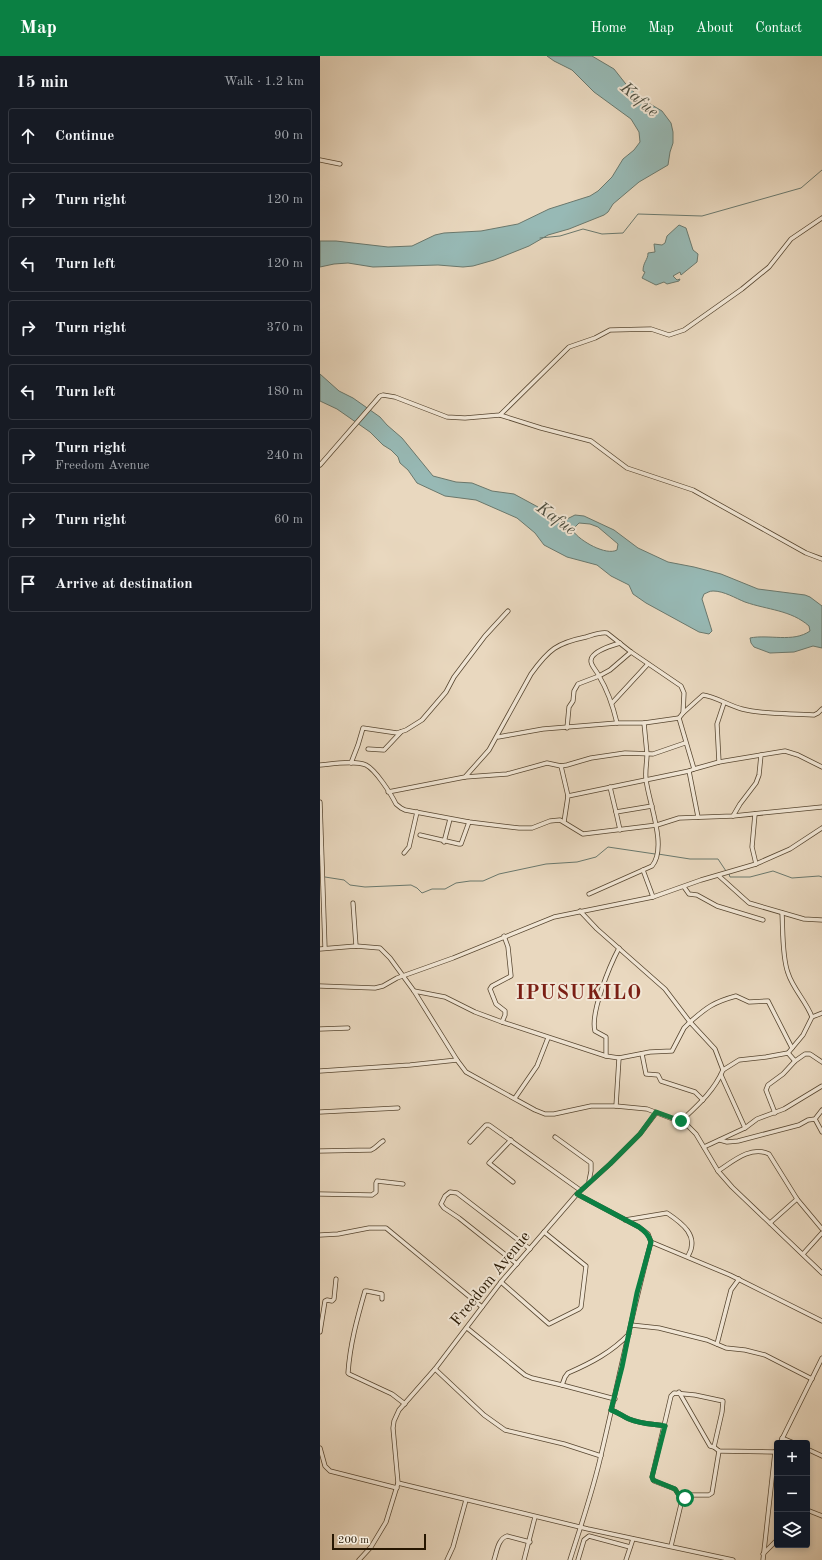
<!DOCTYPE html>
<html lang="en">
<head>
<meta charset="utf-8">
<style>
	:root { --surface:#171b24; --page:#20242c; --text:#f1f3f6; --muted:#9ea1a6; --line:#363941; --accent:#0b8043 }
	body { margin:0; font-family:"Old Standard TT",serif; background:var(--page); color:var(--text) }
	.controls { position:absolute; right:12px; bottom:12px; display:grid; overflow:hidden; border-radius:4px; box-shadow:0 2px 6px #0003 }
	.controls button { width:36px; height:36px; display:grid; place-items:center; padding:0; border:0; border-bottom:1px solid var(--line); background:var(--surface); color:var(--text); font:20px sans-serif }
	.scale { position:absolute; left:12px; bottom:10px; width:94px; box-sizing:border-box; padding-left:4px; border:2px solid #261601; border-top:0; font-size:11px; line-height:14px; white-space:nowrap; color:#261601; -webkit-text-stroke:3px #f1e6d5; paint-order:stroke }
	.stop { position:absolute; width:12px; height:12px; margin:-9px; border:3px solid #0b8043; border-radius:50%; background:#fff }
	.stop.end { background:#0b8043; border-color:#fff; box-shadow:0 1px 4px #0008 }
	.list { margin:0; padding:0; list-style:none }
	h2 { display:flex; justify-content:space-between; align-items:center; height:52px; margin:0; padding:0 16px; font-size:17px }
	h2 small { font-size:13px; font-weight:400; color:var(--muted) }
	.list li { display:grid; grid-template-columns:26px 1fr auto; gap:12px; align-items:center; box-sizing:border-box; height:56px; margin:0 8px 8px; padding:0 8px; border:1px solid var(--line); border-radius:4px }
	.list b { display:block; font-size:15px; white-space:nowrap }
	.list p { margin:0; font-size:13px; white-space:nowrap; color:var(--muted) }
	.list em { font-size:13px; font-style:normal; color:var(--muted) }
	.icon { flex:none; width:22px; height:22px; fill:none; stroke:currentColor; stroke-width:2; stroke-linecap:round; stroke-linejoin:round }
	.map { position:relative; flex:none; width:502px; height:1504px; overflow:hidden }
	header { display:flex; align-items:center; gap:24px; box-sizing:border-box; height:56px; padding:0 20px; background:var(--accent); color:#fff }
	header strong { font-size:19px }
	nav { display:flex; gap:22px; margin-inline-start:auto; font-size:14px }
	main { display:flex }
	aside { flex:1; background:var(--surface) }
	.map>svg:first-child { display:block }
	.water { fill:#97b9b5; stroke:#6a786d; fill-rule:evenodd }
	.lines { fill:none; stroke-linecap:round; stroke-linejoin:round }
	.stream { stroke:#6a786d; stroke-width:1 }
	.minor-casing { stroke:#574630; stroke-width:5 }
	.minor { stroke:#f1e6d5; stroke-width:3.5 }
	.route { stroke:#0b8043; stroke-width:5 }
	.labels { text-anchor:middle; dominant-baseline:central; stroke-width:4; stroke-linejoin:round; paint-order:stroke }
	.street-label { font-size:16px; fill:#261601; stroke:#f1e6d5 }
	.water-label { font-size:17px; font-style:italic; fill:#4e4f40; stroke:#f1e6d5 }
	.district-label { font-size:20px; font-weight:bold; letter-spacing:1px; fill:#7a1f14; stroke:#f1e6d5 }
</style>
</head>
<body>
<header>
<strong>Map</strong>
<nav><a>Home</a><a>Map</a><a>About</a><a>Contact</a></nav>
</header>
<main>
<aside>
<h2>15 min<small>Walk · 1.2 km</small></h2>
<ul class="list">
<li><svg class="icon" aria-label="ahead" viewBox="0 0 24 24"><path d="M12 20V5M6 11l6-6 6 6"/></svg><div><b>Continue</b></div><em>90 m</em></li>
<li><svg class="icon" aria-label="right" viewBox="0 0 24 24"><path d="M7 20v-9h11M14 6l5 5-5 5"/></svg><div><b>Turn right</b></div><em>120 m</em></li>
<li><svg class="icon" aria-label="left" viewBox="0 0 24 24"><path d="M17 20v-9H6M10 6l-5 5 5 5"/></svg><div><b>Turn left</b></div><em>120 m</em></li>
<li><svg class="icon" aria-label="right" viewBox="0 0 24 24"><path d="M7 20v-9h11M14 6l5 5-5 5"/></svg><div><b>Turn right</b></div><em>370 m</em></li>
<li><svg class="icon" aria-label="left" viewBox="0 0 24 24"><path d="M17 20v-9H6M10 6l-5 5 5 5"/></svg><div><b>Turn left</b></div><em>180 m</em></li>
<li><svg class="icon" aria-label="right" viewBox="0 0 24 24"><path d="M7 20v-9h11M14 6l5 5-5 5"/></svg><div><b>Turn right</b><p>Freedom Avenue</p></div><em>240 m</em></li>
<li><svg class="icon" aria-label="right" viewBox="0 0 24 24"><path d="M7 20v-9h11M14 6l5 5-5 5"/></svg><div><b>Turn right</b></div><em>60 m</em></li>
<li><svg class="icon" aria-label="arrive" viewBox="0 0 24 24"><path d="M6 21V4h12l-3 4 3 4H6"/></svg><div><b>Arrive at destination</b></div></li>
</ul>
</aside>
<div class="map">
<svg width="502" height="1504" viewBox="0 0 502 1504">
	<rect width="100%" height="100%" fill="#e9d8bf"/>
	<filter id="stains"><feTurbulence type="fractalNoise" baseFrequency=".005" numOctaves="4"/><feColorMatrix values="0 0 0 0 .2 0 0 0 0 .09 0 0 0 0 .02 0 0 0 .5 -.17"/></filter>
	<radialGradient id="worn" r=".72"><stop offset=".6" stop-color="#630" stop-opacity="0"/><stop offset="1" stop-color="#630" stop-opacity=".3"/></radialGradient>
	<g class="water">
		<polygon points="227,0 272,0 294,13 309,32 325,45 342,55 351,67 353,76 353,87 350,96 348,109 319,126 293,148 288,156 284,159 249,173 228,179 209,190 174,204 153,210 143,211 118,209 53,211 28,207 14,208 0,211 0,185 16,185 68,191 92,190 115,179 124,177 161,175 198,168 229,153 270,140 278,135 292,121 303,103 314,94 320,86 319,76 311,63 274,36 252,14 234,5"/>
		<path d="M359 169 366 172 373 194 378 198 377 206 361 219 360 216 353 220 357 224 360 223 359 225 347 228 344 226 336 229 322 222 325 216 323 215C323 206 328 204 328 197L335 196 334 188 342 189 345 187 347 180Z"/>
		<path d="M0 318 19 335 33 342 60 361 67 369 82 382 113 420 136 426 152 427 172 435 194 438 218 451 226 458 235 461 247 463 255 459 264 460 294 474 318 492 348 506 374 511 401 518 438 533 485 539 490 541 502 550V592L493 590 474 596 450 597 434 591 431 587 430 582C449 578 473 587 490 575L489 570C471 554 448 554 425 546 415 542 404 535 393 535 389 535 387 537 384 538L382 543 392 575 389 578 379 576 326 547 313 538 309 529 291 520 277 509 247 501 224 489 215 477 197 462 156 444 125 440 97 427 88 414 80 407 78 401 71 394 63 389 50 376 17 353 0 345ZM259 467 270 468 278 471 298 488 297 494C286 500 260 485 253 475V473Z"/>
	</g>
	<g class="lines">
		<g class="stream">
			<polyline points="220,182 240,180 263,173 282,178 303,177 318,158 382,160 481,132 502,114"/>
			<polyline points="338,798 370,803 398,803 406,815"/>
			<polyline points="409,818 410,821 430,821 453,815 472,822 499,820 502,821"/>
			<polyline points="5,821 24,824 30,829 45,831 91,829 97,832 102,837 112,833 125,833 136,827 150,825 163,825 179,818 226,808 257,806 276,801 288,791 335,798"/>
		</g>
		<defs>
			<g id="minor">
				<polyline points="0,104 20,108"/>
				<polyline points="180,359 221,372 271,385 307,412 373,434 486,497 502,503"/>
				<polyline points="0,409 60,340 63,339 75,341 127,361 145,362 180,359 249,291 275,282 290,274 331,273 349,279 364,274 422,233 449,211 471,183 502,162"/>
				<polyline points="292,647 328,608"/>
				<path d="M363 657 383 639C394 640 410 650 422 653 445 659 470 657 494 659L498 657 502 653"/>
				<path d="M297 667C293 650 288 635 279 620 277 615 270 609 271 604 272 595 293 589 300 587"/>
				<polyline points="247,672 249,651 253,645 254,635 258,628 279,620 290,614 311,596"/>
				<polyline points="178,681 223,673 297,667 324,667 359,662"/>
				<polyline points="48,693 64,694 81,676"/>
				<polyline points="399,706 397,668 404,647"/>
				<polyline points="31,707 38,689 43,672 77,677 86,674 102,664 126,636 134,621 165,580 188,555"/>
				<path d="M0 709C12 708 35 704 46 709 56 714 71 738 76 748L81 752 85 754 149 766 199 772H212L230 765 240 764 263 778 337 769 359 762 413 760 502 751"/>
				<polyline points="241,710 248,740"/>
				<polyline points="374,713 399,706 441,699"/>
				<polyline points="145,721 187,718 227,707 241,710 247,709 271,702 305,697 333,698 365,687"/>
				<polyline points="290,731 296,756 332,750"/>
				<path d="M68 736 145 721 169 694 211 618C229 593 237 587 266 581 273 579 280 576 287 577L311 596 361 630 364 637 363 657 359 662 374 713 369 715 378 761"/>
				<polyline points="0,746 5,892"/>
				<polyline points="296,756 300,774"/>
				<polyline points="435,758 432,791 436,808"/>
				<polyline points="413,760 420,748 436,727 439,719 441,699 465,695 478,699 502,711"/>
				<polyline points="244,766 248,740 369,715"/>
				<polyline points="100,779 139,788 141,788 149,766"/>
				<polyline points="124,786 130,763"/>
				<polyline points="84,797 89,791 97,756"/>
				<polyline points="323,814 333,841"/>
				<polyline points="399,820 429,847 484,863 502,864"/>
				<polyline points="364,831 369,838 377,839 397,850 443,864"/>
				<path d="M269 838 332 810C348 791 328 745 326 723 325 715 327 706 327 698 326 688 325 678 324 667"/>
				<polyline points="33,847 36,890"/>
				<path d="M260 855 277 873 345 933 370 966C387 951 394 946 416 940L429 946 448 945 472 992"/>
				<polyline points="0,893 36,890 60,892 70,902 94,935 137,1004 146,1016 215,1054 225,1058 234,1058 271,1050 296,1050 327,1053 366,1068 376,1078 398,1115 412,1131 502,1217"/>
				<polyline points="0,930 55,932 63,930 77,922 133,902 234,861 333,841 381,824 436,808 470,793 502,772"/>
				<polyline points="94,935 125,941 155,956 182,966 286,1000 299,1002 330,996 352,995 364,972 370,966 395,993 403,1014"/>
				<polyline points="492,961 502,957"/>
				<polyline points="182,966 185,959 185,955 176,948 170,933 172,930 191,920 188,891 184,880"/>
				<polyline points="0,973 28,972"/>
				<polyline points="468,997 475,1005"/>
				<polyline points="322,998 326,1018 338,1019 341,1025 375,1036 383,1044"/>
				<path d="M286 1000V981L275 975C270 957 290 909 299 892"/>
				<polyline points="0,1015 90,1009 137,1004"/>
				<polyline points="401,1019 425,1072"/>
				<polyline points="195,1042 217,1010 228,982"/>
				<polyline points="296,1050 299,1002"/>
				<polyline points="0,1056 78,1052"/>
				<polyline points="455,1057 446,1034 448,1029 463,1018 475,1005 485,998 490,998 502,1006"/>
				<polyline points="495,1063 502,1076"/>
				<path d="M361 1065C378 1049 394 1035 403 1014L419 1004 446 1001 468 997 483 979 492 961C486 945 473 933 468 917 462 901 463 874 462 857"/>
				<polyline points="235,1081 271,1107 271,1115 269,1125"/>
				<polyline points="191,1084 169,1107 193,1126"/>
				<polyline points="400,1084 407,1086 418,1085 479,1069 488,1064 495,1063 502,1054"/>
				<polyline points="150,1086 166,1069 169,1069 260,1134"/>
				<polyline points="384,1091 425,1072 437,1063 464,1053 502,1030"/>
				<path d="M0 1095 51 1094C56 1092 58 1088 63 1085"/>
				<path d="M398 1115C412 1106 431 1089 449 1098L477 1143 502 1173"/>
				<polyline points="0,1138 52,1139 56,1136 56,1127 57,1125 83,1128"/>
				<polyline points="257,1138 319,1171 328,1178 331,1186 410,1219 502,1265"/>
				<path d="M305 1164 347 1157C362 1167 380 1180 368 1200"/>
				<polyline points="450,1167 477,1143"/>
				<polyline points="0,1179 18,1178 49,1172 66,1172 162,1251"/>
				<polyline points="483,1198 502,1177"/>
				<polyline points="197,1208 139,1162 124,1152 121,1148 125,1140 130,1136 137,1137 210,1193"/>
				<polyline points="181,1226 229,1268 259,1253 261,1251 266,1210 224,1176"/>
				<path d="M62 1243V1238L47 1235H45C37 1263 30 1288 28 1317L29 1318 72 1338 85 1348"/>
				<polyline points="311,1269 339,1272 387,1284 406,1292 425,1294 445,1299 492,1323"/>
				<polyline points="147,1272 205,1319 212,1322 242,1329 295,1343"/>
				<polyline points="0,1276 5,1245 7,1244 12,1245 14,1243 16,1223"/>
				<polyline points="397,1288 411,1234 419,1223"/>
				<polyline points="115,1313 164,1359 185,1374 244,1388 281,1400"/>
				<path d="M242 1329 245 1321 248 1317C271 1307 292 1296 309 1278"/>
				<polyline points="359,1336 390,1390 394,1391 399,1395 455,1396"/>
				<path d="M291 1354C298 1356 302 1360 309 1363 320 1368 333 1368 345 1370"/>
				<polyline points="462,1382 474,1387"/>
				<polyline points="460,1387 502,1302"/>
				<polyline points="0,1392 5,1410 10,1415 77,1432"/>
				<polyline points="487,1393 502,1400"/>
				<polyline points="78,1427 268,1473 413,1504"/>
				<polyline points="362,1444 355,1433 334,1425 332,1421 351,1340 354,1337 375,1339 403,1345 402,1356 394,1391"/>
				<polyline points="487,1454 502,1460"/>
				<polyline points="351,1490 362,1444 370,1439 389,1439 392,1437 399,1395"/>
				<polyline points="443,1498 457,1484"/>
				<polyline points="39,1504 51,1491 66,1466 78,1427 73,1372 74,1365 79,1354 115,1313 181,1226 257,1138 290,1108 320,1078 336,1057"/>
				<polyline points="127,1504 133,1491 146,1444"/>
				<path d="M174 1504C177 1495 178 1483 187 1480L210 1486"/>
				<polyline points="204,1504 215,1461"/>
				<path d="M250 1504C261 1469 273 1435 281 1399 298 1328 312 1256 331 1186"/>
				<polyline points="258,1504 264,1484 269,1480 310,1491"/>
				<polyline points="306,1504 313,1483"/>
				<polyline points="443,1504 455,1396 457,1393"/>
			</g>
		</defs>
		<use href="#minor" class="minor-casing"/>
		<use href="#minor" class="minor"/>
	</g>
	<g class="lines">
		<path class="route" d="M361 1065 336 1056 320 1078 290 1108 257 1138 319 1171C325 1175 329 1179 331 1186L317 1237 302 1311 291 1354C298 1356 302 1360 309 1363 320 1368 333 1368 345 1370L332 1421 333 1424 355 1433 362 1444 365 1442"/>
	</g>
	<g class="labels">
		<g class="street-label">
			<text transform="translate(171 1223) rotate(-51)">Freedom Avenue</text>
		</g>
		<g class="water-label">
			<text transform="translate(319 44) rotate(41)">Kafue</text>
			<text transform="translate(236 463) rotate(36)">Kafue</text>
		</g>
		<g class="district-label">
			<text x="259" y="938">IPUSUKILO</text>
		</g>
	</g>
	<rect width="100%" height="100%" filter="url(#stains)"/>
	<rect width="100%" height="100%" fill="url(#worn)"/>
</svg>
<div class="controls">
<button>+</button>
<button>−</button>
<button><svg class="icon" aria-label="layers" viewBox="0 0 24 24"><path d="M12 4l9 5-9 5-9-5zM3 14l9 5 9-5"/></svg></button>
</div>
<div class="scale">200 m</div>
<div class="stop" style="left:365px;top:1442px"></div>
<div class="stop end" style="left:361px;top:1065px"></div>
</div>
</main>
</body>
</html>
